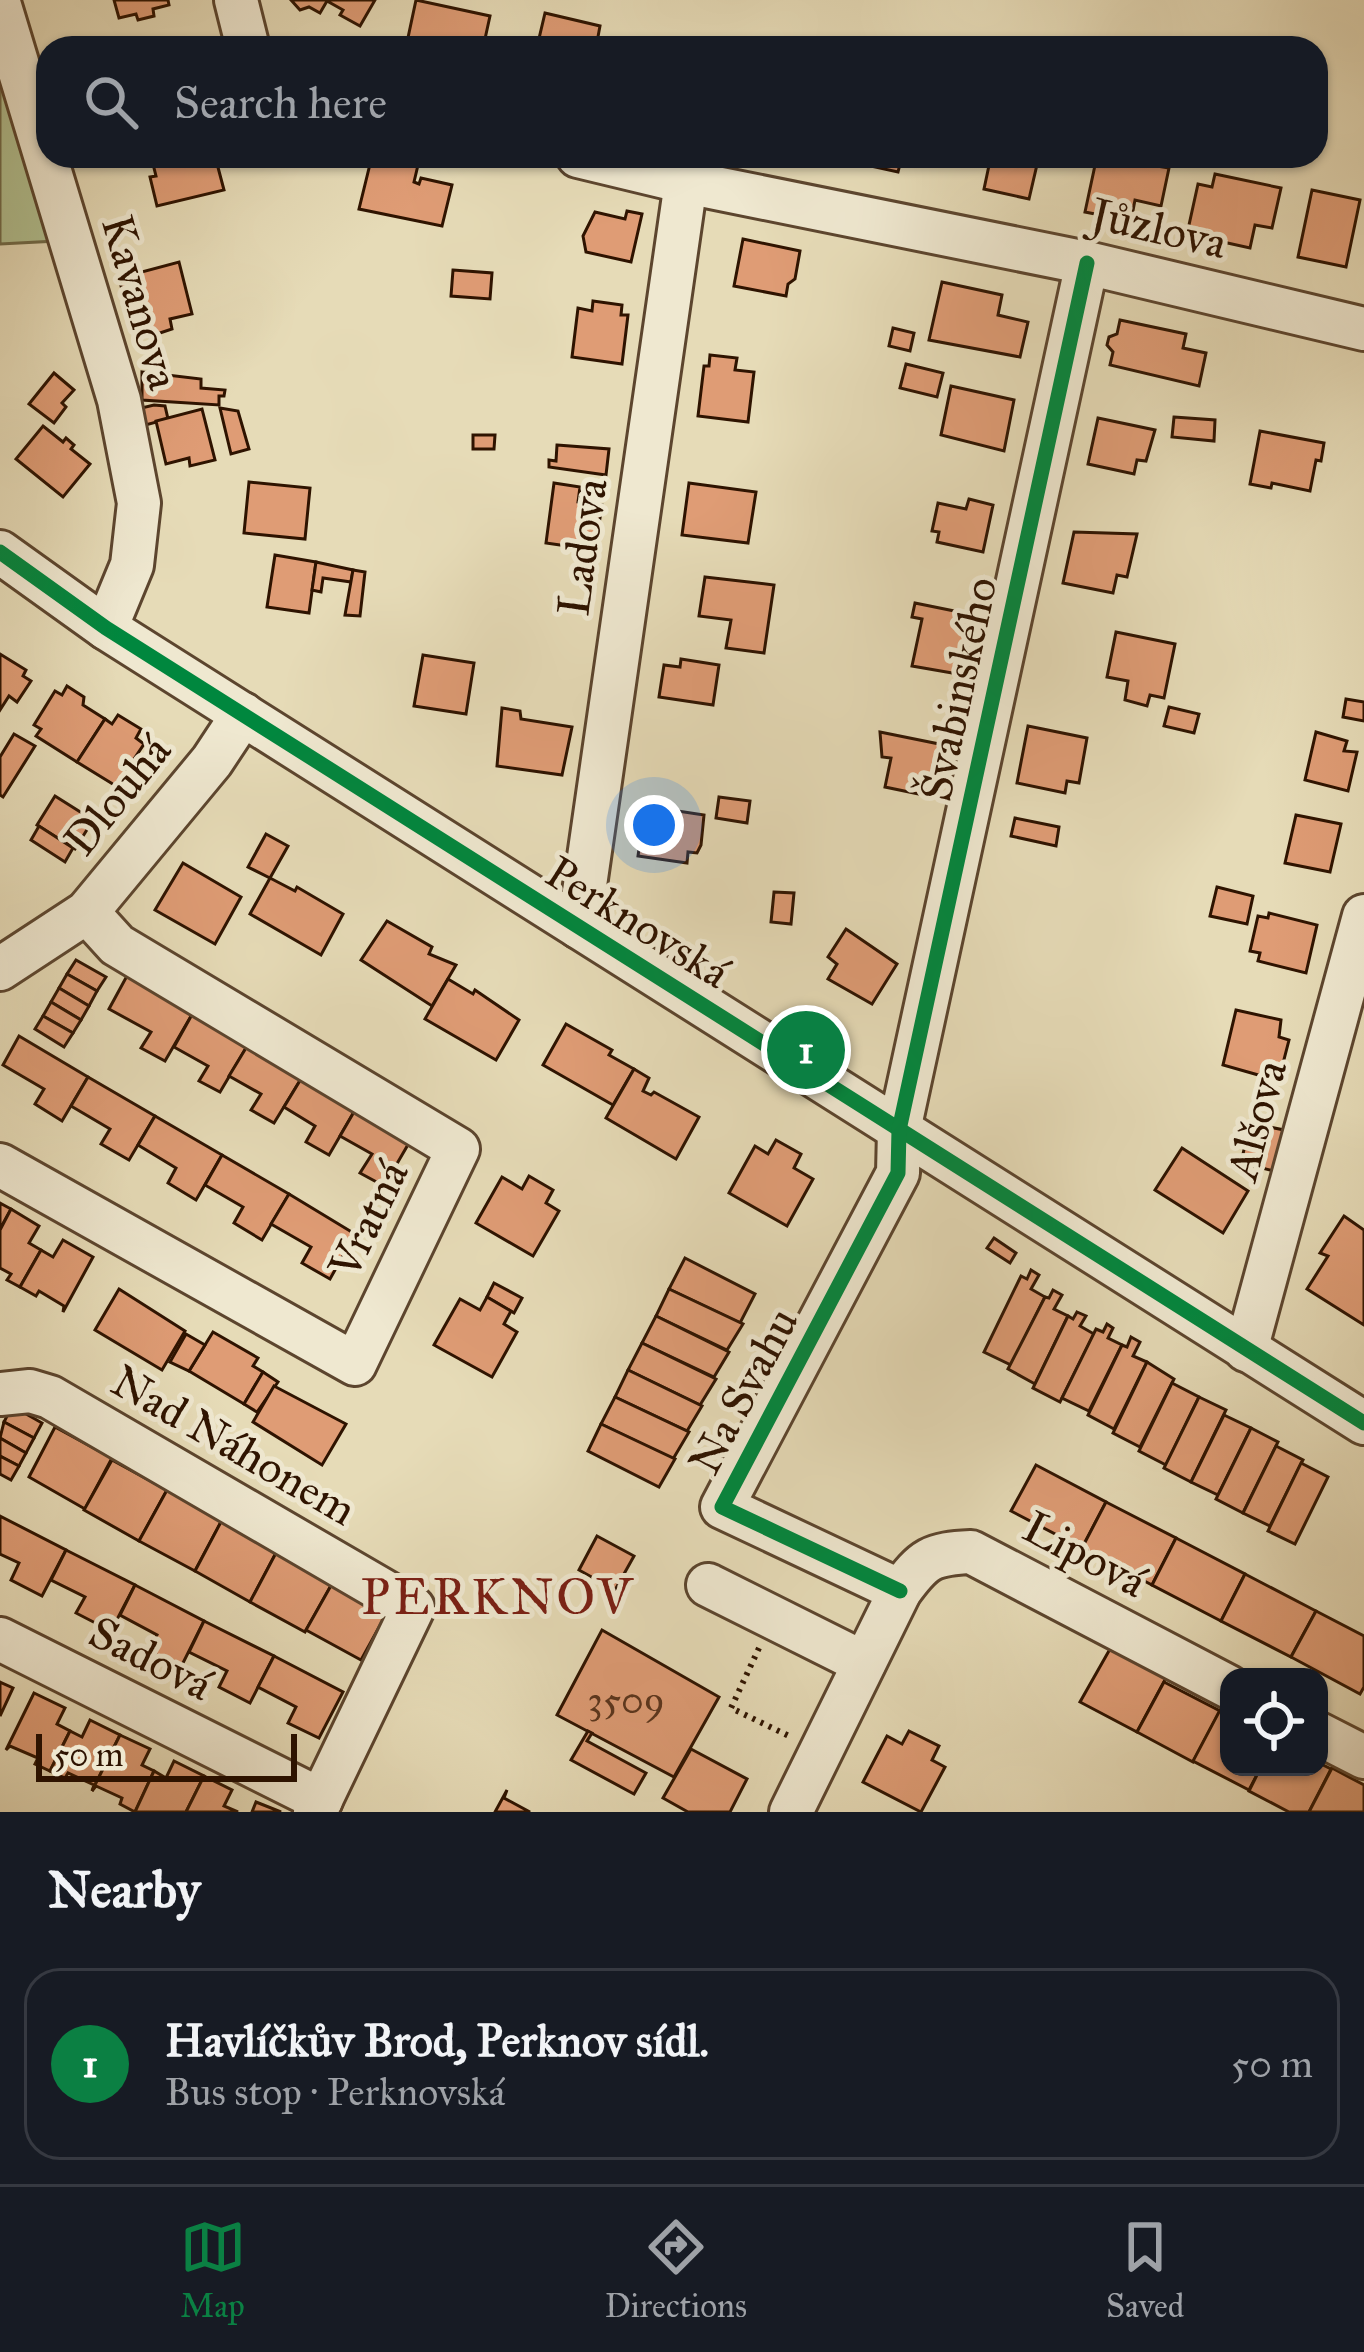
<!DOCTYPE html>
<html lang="en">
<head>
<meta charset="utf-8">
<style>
	:root { --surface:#171b24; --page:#20242c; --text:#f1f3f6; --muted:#9ea1a6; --line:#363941; --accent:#0b8043 }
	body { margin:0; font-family:"IM FELL Great Primer",serif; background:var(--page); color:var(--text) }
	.controls { position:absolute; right:36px; bottom:36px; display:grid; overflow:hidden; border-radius:24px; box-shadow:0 3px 9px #0004 }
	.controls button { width:108px; height:108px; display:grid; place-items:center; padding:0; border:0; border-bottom:3px solid var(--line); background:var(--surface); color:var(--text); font:60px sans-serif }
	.scale { position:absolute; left:36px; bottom:30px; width:261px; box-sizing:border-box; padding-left:12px; border:6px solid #2e1300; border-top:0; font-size:33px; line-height:42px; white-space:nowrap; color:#2e1300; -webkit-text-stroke:9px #efe8d0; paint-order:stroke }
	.you { position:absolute; left:654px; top:825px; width:42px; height:42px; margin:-30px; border:9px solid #fff; border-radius:50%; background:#1a73e8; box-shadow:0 0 0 18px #1a73e833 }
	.badge { display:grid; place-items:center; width:78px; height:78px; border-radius:50%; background:var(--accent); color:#fff; font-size:39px; font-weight:700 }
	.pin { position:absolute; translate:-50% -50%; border:6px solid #fff; box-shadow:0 3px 12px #0006 }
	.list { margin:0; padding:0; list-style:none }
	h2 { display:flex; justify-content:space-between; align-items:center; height:156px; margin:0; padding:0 48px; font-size:51px }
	h2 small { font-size:39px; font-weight:400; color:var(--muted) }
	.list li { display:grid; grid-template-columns:78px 1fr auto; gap:36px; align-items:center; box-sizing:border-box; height:192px; margin:0 24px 24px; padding:0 24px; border:3px solid var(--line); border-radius:36px }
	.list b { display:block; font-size:45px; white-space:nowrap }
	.list p { margin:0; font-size:39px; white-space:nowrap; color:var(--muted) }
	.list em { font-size:39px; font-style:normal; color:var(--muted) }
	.icon { flex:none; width:66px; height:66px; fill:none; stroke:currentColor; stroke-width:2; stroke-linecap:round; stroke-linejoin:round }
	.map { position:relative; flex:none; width:1364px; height:1812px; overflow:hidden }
	.search { position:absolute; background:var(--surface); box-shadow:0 3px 9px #0004; left:36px; right:36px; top:36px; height:132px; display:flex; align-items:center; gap:30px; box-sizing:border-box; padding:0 42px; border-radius:36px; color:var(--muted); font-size:45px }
	.sheet { height:372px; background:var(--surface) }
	nav { display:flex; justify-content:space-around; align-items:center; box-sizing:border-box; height:168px; border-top:3px solid var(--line); background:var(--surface); font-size:33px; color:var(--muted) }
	nav a { display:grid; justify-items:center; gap:6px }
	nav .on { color:var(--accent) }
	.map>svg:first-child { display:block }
	.green { fill:#b2c191; stroke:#706a48; stroke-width:3 }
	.building { fill:#df9c75; stroke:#2e1300; stroke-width:3 }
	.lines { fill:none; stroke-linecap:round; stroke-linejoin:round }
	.minor-casing { stroke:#5c452e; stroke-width:48 }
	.path { stroke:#2e1300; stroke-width:6; stroke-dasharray:3 6; stroke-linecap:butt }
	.minor { stroke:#efe8d0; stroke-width:42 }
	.cycleway-casing { stroke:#efe8d0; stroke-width:22 }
	.cycleway { stroke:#00873e; stroke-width:15 }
	.labels { text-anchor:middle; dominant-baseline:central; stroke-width:10; stroke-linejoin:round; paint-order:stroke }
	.number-label { font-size:39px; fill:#5a351d }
	.street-label { font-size:45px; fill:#2e1300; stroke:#efe8d0 }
	.quarter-label { font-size:51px; letter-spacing:3px; fill:#7a1f14; stroke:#efe8d0 }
</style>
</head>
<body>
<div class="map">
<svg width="1364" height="1812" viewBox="0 0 1364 1812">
	<rect width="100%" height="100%" fill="#e6dbb7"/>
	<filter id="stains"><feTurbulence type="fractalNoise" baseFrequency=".00167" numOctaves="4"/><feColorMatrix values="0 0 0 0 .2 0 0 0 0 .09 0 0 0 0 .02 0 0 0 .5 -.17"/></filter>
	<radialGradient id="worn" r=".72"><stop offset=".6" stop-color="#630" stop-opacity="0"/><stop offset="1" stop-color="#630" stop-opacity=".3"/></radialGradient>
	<polygon class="green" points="0,0 56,241 0,244"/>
	<g class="building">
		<polygon points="114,0 168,0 169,5 153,9 154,16 138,20 136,14 119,18"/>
		<polygon points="291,0 375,0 360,26 340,15 343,10 327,1 320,13 309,7 300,10"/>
		<polygon points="416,0 490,16 483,48 406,47"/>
		<polygon points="545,13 600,26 597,42 622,48 537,47"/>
		<polygon points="151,156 215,156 224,190 157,206 150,177 156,176"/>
		<polygon points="372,156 418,165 414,182 419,184 421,178 452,185 442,226 359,209"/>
		<polygon points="854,156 902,156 898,172 852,162"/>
		<polygon points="991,156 1039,156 1029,199 984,189"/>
		<polygon points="1097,156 1169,168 1161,206 1135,200 1131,221 1085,212"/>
		<polygon points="1215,174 1281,188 1272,228 1255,225 1250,248 1187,234 1198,184 1212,187"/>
		<polygon points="1312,190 1360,200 1346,267 1298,257"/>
		<polygon points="627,211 642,214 631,262 586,252 583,236 595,212 625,219"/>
		<polygon points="743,239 800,251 795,279 788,284 786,296 734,286"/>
		<polygon points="179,262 192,314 170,319 172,329 151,336 149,325 132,329 119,278"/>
		<polygon points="453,270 492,273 490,299 451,296"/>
		<polygon points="942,282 1002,295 998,315 1028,322 1020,357 929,340"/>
		<polygon points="593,301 622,305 621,315 628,315 622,364 572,357 578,308 592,311"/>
		<polygon points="1120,320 1186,334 1183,348 1206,353 1199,386 1110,365 1113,352 1107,345 1109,337 1117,334"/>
		<polygon points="893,328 914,333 910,351 889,346"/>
		<polygon points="710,355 737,358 735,370 754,372 748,422 698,416 704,366 709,366"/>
		<polygon points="906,364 943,373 937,397 900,388"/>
		<polygon points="142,372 201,379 201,388 225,390 224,396 219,396 219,405 142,400"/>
		<polygon points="54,373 74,390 62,403 66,407 54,423 29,404"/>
		<polygon points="951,386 1014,400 1004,451 941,435"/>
		<polygon points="154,405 165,406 168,419 138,427 133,410"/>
		<polygon points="220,408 238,411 249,449 231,454"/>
		<polygon points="202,409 215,460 190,466 189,458 166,464 156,421"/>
		<polygon points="1174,417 1215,420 1214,441 1172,437"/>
		<polygon points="1098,418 1155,430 1146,461 1137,460 1134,474 1088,464"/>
		<polygon points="43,426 63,442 66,438 74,445 71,449 90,464 63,497 16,459"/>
		<polygon points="1260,431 1324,443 1321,461 1316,460 1310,491 1272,483 1271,488 1250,484"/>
		<polygon points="473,435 495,435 494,449 473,449"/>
		<polygon points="557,445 609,449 606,475 549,467 549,460 556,461"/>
		<polygon points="249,482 310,488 305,539 244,533"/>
		<polygon points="554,483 580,487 578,502 602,505 595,550 546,543"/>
		<polygon points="689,483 756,492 748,543 682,535"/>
		<polygon points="969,499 993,505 983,552 937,542 939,532 932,531 938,503 966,509"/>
		<polygon points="1074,532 1137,534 1127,577 1117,575 1113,593 1063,583"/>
		<polygon points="275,555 316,562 309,613 267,607"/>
		<polygon points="316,562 353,570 351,582 323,578 321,592 312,590"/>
		<polygon points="353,570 365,572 360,616 345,615"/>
		<polygon points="705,577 774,585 764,653 726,648 731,620 699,616"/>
		<polygon points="915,603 969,614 958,674 912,666 922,619 912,617"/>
		<polygon points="1116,632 1175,644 1164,698 1150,695 1147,706 1125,700 1128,681 1107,677"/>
		<polygon points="0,654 26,670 23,676 31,681 17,702 9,696 0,710"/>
		<polygon points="423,655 474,663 466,714 414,706"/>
		<polygon points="681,659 719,665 713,705 659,697 664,665 680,667"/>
		<polygon points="67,686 84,697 83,705 105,719 77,762 36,736 41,729 34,725 55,691 62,695"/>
		<polygon points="1346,699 1364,702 1364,721 1343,717"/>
		<polygon points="1169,707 1199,714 1194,733 1164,726"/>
		<polygon points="502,708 520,711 521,719 572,727 562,775 497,766"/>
		<polygon points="118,715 141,729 136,738 144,744 116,786 77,762 105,719 112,724"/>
		<polygon points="1028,726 1087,738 1079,783 1067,781 1065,793 1017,783"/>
		<polygon points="880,732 944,745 933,797 885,787 891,758 882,757"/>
		<polygon points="1316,732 1347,741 1344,751 1357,752 1348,791 1305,780"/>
		<polygon points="14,734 35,746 3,797 0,795 0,757"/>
		<polygon points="55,796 93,820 75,849 37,825"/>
		<polygon points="719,797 750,801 747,823 716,818"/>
		<polygon points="645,806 704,815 701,845 697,853 688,852 687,863 638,856"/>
		<polygon points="1296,815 1341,824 1330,872 1285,863"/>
		<polygon points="1015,818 1059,827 1056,846 1011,836"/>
		<polygon points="39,826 73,848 65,862 31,840"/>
		<polygon points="266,834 288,846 270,878 248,867"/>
		<polygon points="183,863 241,897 215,944 155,910"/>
		<polygon points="270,878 295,891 297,887 343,914 321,955 250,914"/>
		<polygon points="1217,887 1253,896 1247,924 1210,916"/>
		<polygon points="774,892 794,893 791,924 771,922"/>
		<polygon points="1269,913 1317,925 1306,973 1258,961 1260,953 1250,951 1258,916 1268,918"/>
		<polygon points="387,921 432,947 429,954 456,965 432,1006 361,960"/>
		<polygon points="846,929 897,964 872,1004 828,979 837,964 828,957"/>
		<polygon points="76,960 106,977 97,991 67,974"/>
		<polygon points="67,974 97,991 89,1006 59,988"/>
		<polygon points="128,974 194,1011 165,1061 141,1048 151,1032 109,1009"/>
		<polygon points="448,979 473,994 475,990 519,1020 496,1060 425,1019"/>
		<polygon points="59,988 89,1006 81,1020 51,1002"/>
		<polygon points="51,1002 81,1020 73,1033 43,1016"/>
		<polygon points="1236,1010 1281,1020 1279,1037 1289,1040 1281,1071 1271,1069 1269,1078 1223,1065"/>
		<polygon points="194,1011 249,1043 220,1092 199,1081 208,1066 174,1047"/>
		<polygon points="43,1016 73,1033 64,1047 35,1029"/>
		<polygon points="566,1024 612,1050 609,1055 634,1069 613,1105 543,1065"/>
		<polygon points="19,1036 88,1077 62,1121 35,1104 44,1089 3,1065"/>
		<polygon points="249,1043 304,1074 274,1123 251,1110 261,1094 229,1076"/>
		<polygon points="634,1069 649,1078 643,1091 651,1095 654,1092 699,1117 676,1159 606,1118"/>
		<polygon points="304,1074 358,1105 329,1155 306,1142 315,1126 284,1107"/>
		<polygon points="88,1077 155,1116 129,1160 101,1144 110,1129 71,1106"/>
		<polygon points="358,1105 413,1136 384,1186 360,1173 372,1154 340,1136"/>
		<polygon points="155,1116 222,1155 196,1200 168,1183 176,1168 138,1145"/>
		<polygon points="1250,1123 1284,1130 1274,1171 1241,1163"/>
		<polygon points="776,1140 801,1154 794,1168 813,1179 787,1226 729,1193 755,1146 768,1154"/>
		<polygon points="1182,1148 1248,1191 1223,1233 1155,1190"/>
		<polygon points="222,1155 289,1194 262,1240 234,1223 243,1207 205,1185"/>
		<polygon points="529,1176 553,1190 546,1203 559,1211 533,1256 476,1223 502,1177 522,1189"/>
		<polygon points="289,1194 355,1234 330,1279 302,1263 311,1247 271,1224"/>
		<polygon points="0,1203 11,1209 0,1229"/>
		<polygon points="11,1209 39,1226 29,1243 41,1250 20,1287 7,1280 11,1274 0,1268 0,1230"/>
		<polygon points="1344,1216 1364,1230 1364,1325 1307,1289 1328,1256 1320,1253"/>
		<polygon points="994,1238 1016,1253 1010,1263 987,1248"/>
		<polygon points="63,1240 93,1257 63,1312 64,1306 39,1291 36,1296 20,1287 41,1250 53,1257"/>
		<polygon points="685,1258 755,1294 740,1323 669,1289"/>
		<polygon points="1031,1270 1039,1275 1031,1289 1045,1297 1011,1365 984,1352 1021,1276 1027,1279"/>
		<polygon points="494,1283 522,1298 514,1313 487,1297"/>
		<polygon points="119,1289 185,1331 162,1370 95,1330"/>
		<polygon points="669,1289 743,1324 727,1350 656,1316"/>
		<polygon points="1053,1290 1062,1295 1054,1309 1068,1316 1035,1384 1008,1369 1045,1297 1049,1298"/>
		<polygon points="487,1297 511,1311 504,1324 517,1332 492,1377 434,1345 460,1299 480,1310"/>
		<polygon points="1077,1312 1086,1316 1080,1326 1094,1334 1060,1402 1033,1388 1068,1316 1073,1319"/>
		<polygon points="656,1316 729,1352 714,1377 642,1343"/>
		<polygon points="1107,1324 1113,1328 1108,1338 1122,1345 1089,1411 1062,1398 1096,1329 1103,1332"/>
		<polygon points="213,1332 258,1358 253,1366 263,1372 244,1404 189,1371"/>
		<polygon points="186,1334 205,1345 189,1371 170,1362"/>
		<polygon points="1131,1337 1140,1342 1133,1356 1147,1362 1114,1429 1088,1415 1122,1345 1127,1347"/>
		<polygon points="642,1343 716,1379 700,1405 628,1370"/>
		<polygon points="1147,1362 1174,1379 1140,1447 1113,1433"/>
		<polygon points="628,1370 702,1406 687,1431 615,1397"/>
		<polygon points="263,1372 278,1382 257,1412 244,1404"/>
		<polygon points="1172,1383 1199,1397 1166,1465 1139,1451"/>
		<polygon points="274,1386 346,1424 322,1465 253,1422"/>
		<polygon points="615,1397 689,1432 673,1459 601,1424"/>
		<polygon points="1199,1397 1226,1410 1191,1482 1164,1468"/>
		<polygon points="12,1406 42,1423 34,1438 4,1422"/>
		<polygon points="1224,1415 1251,1428 1218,1495 1191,1482"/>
		<polygon points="4,1422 34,1438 26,1453 0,1438"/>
		<polygon points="601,1424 675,1459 659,1487 588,1451"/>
		<polygon points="55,1427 112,1458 85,1509 29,1477"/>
		<polygon points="1251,1428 1278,1442 1243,1513 1216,1499"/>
		<polygon points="0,1438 26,1453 19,1466 0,1456"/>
		<polygon points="1276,1446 1303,1460 1270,1526 1243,1513"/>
		<polygon points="0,1456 19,1466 11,1480 0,1474"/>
		<polygon points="112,1460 167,1490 139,1541 84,1510"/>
		<polygon points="1301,1463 1328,1477 1295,1544 1268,1531"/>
		<polygon points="1036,1465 1106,1502 1082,1548 1011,1511"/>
		<polygon points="167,1490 222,1520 195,1571 139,1541"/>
		<polygon points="1106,1502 1176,1538 1152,1585 1082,1548"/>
		<polygon points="0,1516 66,1550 42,1596 11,1580 19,1563 0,1554"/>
		<polygon points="222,1520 277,1551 250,1602 195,1571"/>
		<polygon points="597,1536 634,1556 615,1590 579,1570"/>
		<polygon points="1176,1538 1245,1574 1221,1621 1152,1585"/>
		<polygon points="66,1550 135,1585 111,1631 76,1613 85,1597 51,1580"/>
		<polygon points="277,1551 333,1582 305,1632 250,1602"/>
		<polygon points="1245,1574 1316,1611 1291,1657 1221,1621"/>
		<polygon points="333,1582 388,1611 361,1660 306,1630"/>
		<polygon points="135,1585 204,1621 181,1667 149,1651 157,1635 120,1615"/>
		<polygon points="1316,1611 1364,1636 1364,1687 1360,1694 1291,1657"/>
		<polygon points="204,1621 274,1656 250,1703 219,1687 227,1671 189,1652"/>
		<polygon points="602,1630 719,1697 674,1777 557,1715"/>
		<polygon points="1110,1649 1166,1678 1137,1732 1080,1702"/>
		<polygon points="274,1656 343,1692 319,1738 288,1723 296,1707 258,1687"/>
		<polygon points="0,1682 13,1688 0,1716"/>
		<polygon points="1164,1682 1220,1711 1193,1762 1137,1732"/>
		<polygon points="34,1693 65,1708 57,1724 70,1731 50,1771 35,1764 38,1758 10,1746 6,1750"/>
		<polygon points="1220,1710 1229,1715 1229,1767 1261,1767 1249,1790 1193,1761"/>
		<polygon points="90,1720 120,1735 92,1791 94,1785 68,1773 65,1778 50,1771 70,1731 82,1737"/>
		<polygon points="588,1731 592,1733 587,1741 646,1773 634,1794 571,1760"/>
		<polygon points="909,1731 939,1746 932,1760 945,1767 921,1812 863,1782 887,1736 902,1744"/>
		<polygon points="120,1735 150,1749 142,1765 154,1771 135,1812 120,1804 122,1798 96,1786 92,1791"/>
		<polygon points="691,1749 747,1779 730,1812 688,1812 663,1798"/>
		<polygon points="174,1761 204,1776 186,1812 135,1812 154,1771 166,1778"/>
		<polygon points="1319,1763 1331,1769 1309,1812 1289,1812 1249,1791 1261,1767 1319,1767"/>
		<polygon points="1332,1768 1364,1785 1364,1812 1309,1812"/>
		<polygon points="204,1776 232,1790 224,1806 238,1812 186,1812"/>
		<polygon points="507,1790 504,1798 530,1812 495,1812"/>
		<polygon points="256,1802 281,1812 252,1812"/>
	</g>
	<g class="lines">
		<defs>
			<g id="minor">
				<polyline points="236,0 248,48"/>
				<polyline points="0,6 119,400 139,503 132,565 106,628"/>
				<polyline points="578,156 686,182 1087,263 1364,329"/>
				<polyline points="0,552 106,628 1364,1423"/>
				<polyline points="579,927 686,182"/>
				<polyline points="0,969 87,912 212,761 243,714"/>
				<polyline points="0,1165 355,1364 458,1149 117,945 87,912"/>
				<polyline points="1246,1350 1364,916"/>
				<polyline points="0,1394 30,1391 50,1397 413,1608 315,1812"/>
				<polyline points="708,1585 864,1663"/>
				<polyline points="900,1591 722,1507 898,1173 899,1130 1087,263"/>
				<polyline points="0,1639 321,1800"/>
				<polyline points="1319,1734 1364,1757"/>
				<path d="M791 1812 900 1591C924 1558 931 1554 971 1552L1229 1687"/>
			</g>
		</defs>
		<use href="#minor" class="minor-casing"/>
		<polyline class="path" points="759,1648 731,1708 789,1736"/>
		<use href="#minor" class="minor"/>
		<defs>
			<g id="cycleway">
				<polyline points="0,552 106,628 1364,1423"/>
				<polyline points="900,1591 722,1507 898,1173 899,1130 1087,263"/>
			</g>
		</defs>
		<use href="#cycleway" class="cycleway-casing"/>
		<use href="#cycleway" class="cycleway"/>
	</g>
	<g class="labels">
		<g class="number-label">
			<text x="626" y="1700">3509</text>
		</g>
		<g class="street-label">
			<text transform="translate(1159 228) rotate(13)">Jůzlova</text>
			<text transform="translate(141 302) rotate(74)">Kavanova</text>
			<text transform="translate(582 547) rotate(-82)">Ladova</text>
			<text transform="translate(958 689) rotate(-78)">Švabinského</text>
			<text transform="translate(117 795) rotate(-51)">Dlouhá</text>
			<text transform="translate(638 922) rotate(32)">Perknovská</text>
			<text transform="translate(1256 1120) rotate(-75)">Alšova</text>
			<text transform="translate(368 1219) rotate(-64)">Vratná</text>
			<text transform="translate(743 1391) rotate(-62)">Na Svahu</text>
			<text transform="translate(234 1445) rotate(30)">Nad Náhonem</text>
			<text transform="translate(1085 1554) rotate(28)">Lipová</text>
			<text transform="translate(151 1658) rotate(27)">Sadová</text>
		</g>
		<g class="quarter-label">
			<text x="498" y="1597">PERKNOV</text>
		</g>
	</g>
	<rect width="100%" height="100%" filter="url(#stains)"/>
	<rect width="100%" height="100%" fill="url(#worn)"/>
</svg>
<div class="controls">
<button><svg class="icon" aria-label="locate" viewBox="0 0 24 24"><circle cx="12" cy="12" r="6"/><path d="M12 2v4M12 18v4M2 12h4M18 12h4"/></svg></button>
</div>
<div class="scale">50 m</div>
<div class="you"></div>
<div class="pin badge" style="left:806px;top:1050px">1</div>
<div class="search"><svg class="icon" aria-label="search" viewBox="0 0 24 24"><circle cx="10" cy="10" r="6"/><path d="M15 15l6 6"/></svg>Search here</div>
</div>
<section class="sheet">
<h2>Nearby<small></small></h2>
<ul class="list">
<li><span class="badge">1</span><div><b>Havlíčkův Brod, Perknov sídl.</b><p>Bus stop · Perknovská</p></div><em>50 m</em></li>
</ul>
</section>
<nav>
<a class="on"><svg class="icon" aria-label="map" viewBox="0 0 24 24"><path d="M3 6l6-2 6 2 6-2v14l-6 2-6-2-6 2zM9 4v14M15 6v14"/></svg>Map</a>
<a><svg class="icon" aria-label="directions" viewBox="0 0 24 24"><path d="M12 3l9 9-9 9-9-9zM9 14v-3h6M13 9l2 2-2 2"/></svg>Directions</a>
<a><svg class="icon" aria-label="saved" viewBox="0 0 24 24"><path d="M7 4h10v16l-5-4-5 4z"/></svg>Saved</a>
</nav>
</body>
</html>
